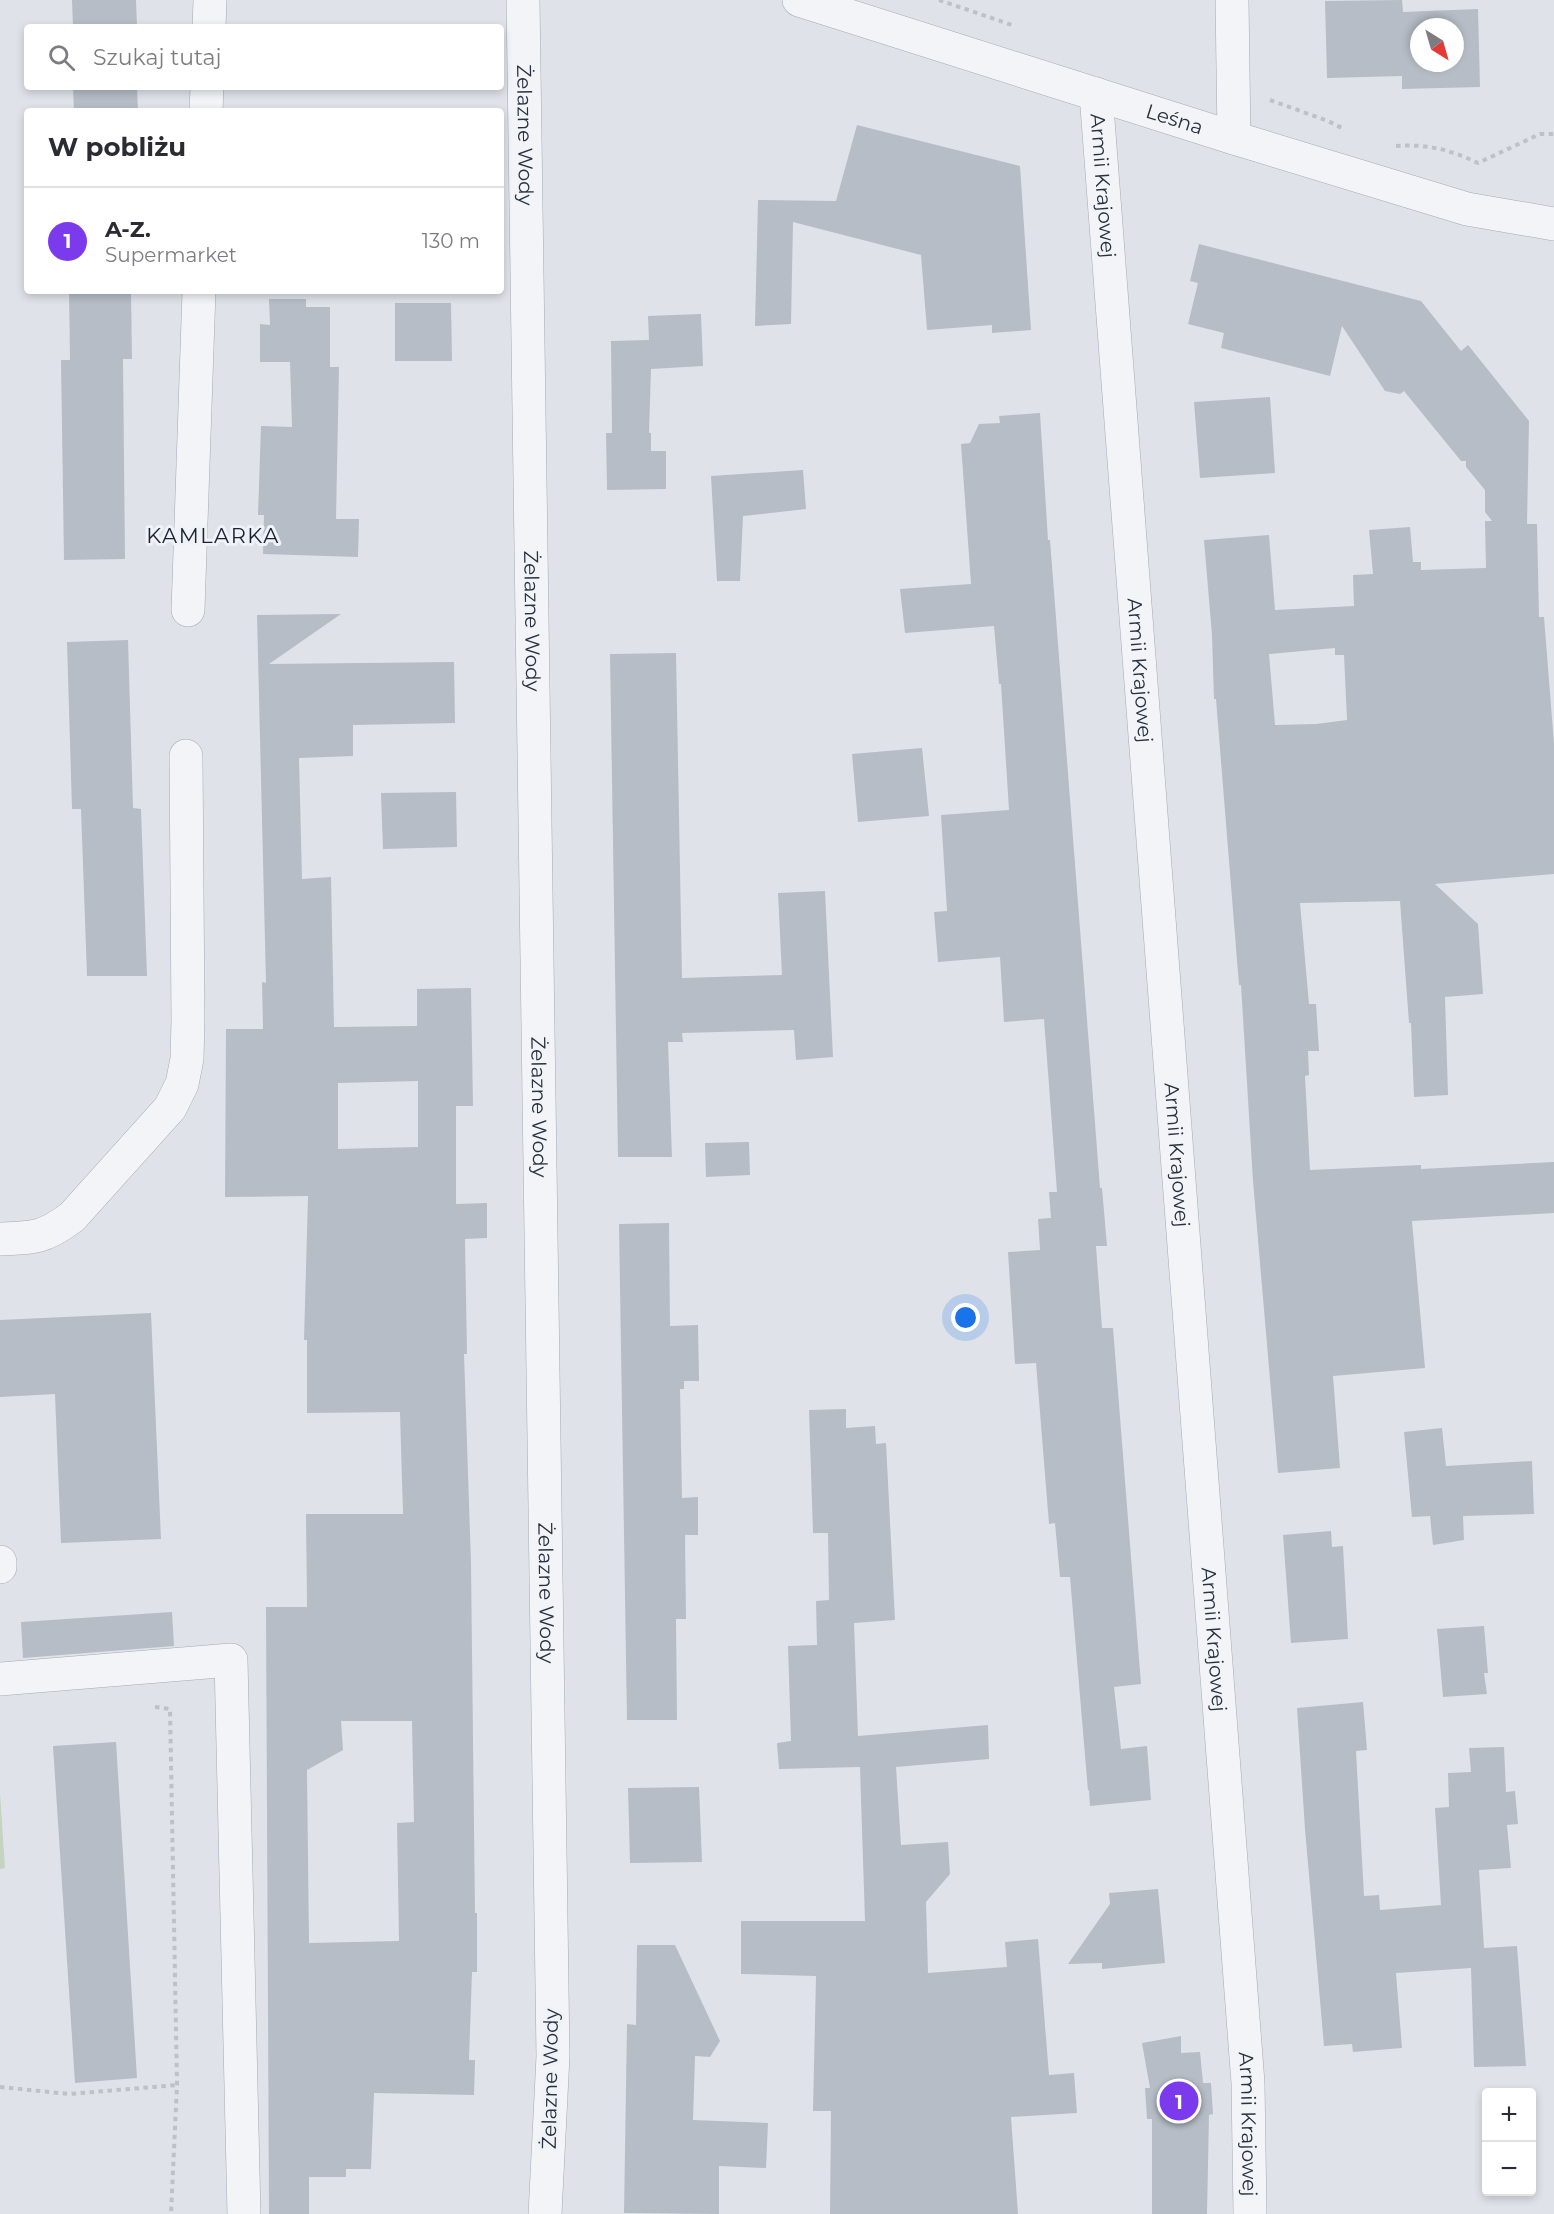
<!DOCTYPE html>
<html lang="pl">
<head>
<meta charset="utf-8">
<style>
	:root { --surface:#fff; --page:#f2f2f3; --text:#2b2b33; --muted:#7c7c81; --line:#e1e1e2; --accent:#7c3aed }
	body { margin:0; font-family:Montserrat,sans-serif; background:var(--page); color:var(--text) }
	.controls { position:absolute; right:18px; bottom:18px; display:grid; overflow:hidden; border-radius:6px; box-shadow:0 3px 9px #0003 }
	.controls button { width:54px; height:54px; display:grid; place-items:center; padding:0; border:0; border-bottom:2px solid var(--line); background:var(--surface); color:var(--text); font:30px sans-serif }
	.compass { position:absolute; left:1410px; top:18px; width:54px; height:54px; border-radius:50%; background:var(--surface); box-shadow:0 3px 9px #0003; rotate:143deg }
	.you { position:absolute; left:966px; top:1318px; width:21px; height:21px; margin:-15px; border:4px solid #fff; border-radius:50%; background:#1a73e8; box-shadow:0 0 0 9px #1a73e833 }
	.badge { display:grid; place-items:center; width:39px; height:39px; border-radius:50%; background:var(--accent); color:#fff; font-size:20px; font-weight:700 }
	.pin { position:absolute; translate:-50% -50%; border:3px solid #fff; box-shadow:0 2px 6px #0006 }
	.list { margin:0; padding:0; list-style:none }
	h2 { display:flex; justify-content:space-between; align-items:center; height:78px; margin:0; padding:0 24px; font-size:26px }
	h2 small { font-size:20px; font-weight:400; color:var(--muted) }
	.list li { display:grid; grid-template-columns:39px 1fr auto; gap:18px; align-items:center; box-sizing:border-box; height:108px; padding:0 24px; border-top:2px solid var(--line) }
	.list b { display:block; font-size:22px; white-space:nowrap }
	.list p { margin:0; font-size:20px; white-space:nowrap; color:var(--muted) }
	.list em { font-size:20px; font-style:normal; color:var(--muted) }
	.icon { flex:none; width:33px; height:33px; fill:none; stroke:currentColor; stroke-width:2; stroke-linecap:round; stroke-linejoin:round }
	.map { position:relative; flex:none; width:1554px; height:2214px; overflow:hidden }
	.search { position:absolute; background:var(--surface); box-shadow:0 3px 9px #0003; left:24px; top:24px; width:480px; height:66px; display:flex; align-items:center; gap:15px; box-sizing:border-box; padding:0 21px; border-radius:6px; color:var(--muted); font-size:22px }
	.panel { position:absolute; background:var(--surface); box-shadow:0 3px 9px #0003; left:24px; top:108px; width:480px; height:186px; border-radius:6px }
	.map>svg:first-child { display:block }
	.green { fill:#c5d3c0 }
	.building { fill:#b6bdc6; fill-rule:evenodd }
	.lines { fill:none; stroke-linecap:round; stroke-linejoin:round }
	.minor-casing { stroke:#a4aab3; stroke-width:34 }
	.path { stroke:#bdc1c8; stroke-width:4; stroke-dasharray:4.5 4.5; stroke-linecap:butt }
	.minor { stroke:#f2f4f7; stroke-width:33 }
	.labels { text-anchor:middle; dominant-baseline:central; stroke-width:6; stroke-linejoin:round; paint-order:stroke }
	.street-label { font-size:20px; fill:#273141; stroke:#eff2f6 }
	.neighbourhood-label { font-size:21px; letter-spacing:1.5px; fill:#1a2232; stroke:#eff2f6 }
</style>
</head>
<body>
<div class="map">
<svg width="1554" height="2214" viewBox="0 0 1554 2214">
	<rect width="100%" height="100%" fill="#dfe3e9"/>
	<polygon class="green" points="0,1793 5,1868 0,1869"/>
	<g class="building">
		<polygon points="72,0 136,0 137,27 73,27"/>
		<path d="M1402 0 1403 12 1478 9 1480 87 1402 89V76L1327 78 1325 1ZM1419 27H1455V63H1419Z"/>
		<polygon points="73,87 137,87 138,111 74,111"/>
		<polygon points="857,125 1020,166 1031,330 992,333 992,325 927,330 921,255 793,222 791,324 755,326 758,200 836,201"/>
		<path d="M1199 244 1421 301 1461 351 1468 345 1529 421 1527 524H1537L1539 617H1544L1554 744V874L1435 884 1478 924 1483 994 1445 997 1448 1095 1414 1097 1411 1023H1409L1400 901 1300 903 1309 1004H1316L1319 1051H1308L1309 1075 1305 1076 1310 1170 1421 1165V1169L1554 1162V1213L1412 1221 1425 1368 1333 1376 1340 1468 1278 1473 1253 1181 1241 985H1239L1216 699H1214L1212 635 1204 540 1269 535 1275 610 1354 606 1353 575 1373 574 1369 530 1410 527 1413 562H1421V570L1486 568 1485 521H1492L1485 512V490L1466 467V461H1461L1404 391 1400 394 1385 391 1342 326 1330 376 1221 348 1224 333 1188 324 1198 283 1190 281ZM1335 648V655H1344L1347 720 1316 724 1275 725 1269 654Z"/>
		<polygon points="69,291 131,291 132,359 123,359 125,559 64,560 61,360 70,360"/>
		<polygon points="269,299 306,299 306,307 330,307 330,367 339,367 336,519 359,519 358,557 263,554 264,515 258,515 261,426 292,427 290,362 260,362 260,324 270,325"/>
		<polygon points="395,303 451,303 452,361 395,361"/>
		<polygon points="701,314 703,366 651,369 649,433 651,433 651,451 666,451 666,489 607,490 606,433 612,433 611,341 649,340 648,316"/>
		<polygon points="1270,397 1275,473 1200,478 1194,402"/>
		<polygon points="1040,413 1048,540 1050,540 1100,1188 1102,1188 1107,1246 1096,1246 1102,1328 1113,1328 1141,1684 1114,1687 1121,1749 1147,1746 1151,1800 1090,1806 1089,1790 1088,1791 1070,1577 1060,1577 1055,1523 1049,1524 1036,1363 1015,1364 1008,1252 1040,1250 1038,1219 1051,1218 1049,1192 1057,1192 1044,1019 1004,1022 1000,957 938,962 934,912 947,911 941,815 1009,810 1001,684 999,684 994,626 905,633 900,589 971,584 961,444 970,443 979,424 1000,423 999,416"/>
		<polygon points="803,470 806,509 743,516 740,581 717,581 711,476"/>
		<path d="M341 614 269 664 454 662 455 723 353 725V756L299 758 302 879 331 877 334 1027 417 1026V989L471 988 473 1106H456V1204L487 1203V1238L465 1239 467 1354H464L471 1563 475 1913H477V1972H472L469 2060H475L474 2095 374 2093 371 2169H346V2177H309V2214H269L266 1607H307L306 1514H403L400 1412 307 1413V1340H304L308 1196 225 1197 226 1029H263L262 982 266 983 257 615ZM418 1081V1147L338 1149V1083ZM341 1721H412L414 1822 397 1823 399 1941 309 1943 307 1770 343 1750Z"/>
		<polygon points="128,640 133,808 141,809 147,976 87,976 81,809 72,809 67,642"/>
		<polygon points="676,653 682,978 782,975 778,893 825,891 833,1057 796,1060 794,1030 682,1033 683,1042 668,1042 672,1157 618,1157 610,654"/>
		<polygon points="922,748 929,816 858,822 852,754"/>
		<polygon points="456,792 457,847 383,849 381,793"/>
		<polygon points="749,1142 750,1175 706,1177 705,1143"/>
		<polygon points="669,1223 670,1326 698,1325 699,1381 684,1381 684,1389 680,1389 682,1498 698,1497 698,1535 685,1535 686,1619 676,1619 677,1720 627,1720 619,1224"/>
		<polygon points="151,1313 161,1539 61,1543 55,1394 0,1397 0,1320"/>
		<polygon points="846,1409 846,1428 875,1426 876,1444 886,1443 895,1620 854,1623 858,1736 988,1725 989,1759 896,1767 901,1845 948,1842 950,1874 926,1902 928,1973 1007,1967 1005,1942 1038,1939 1049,2075 1074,2073 1077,2113 1011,2117 1018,2214 830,2214 831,2111 813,2111 816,1976 741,1974 741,1921 865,1921 860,1767 779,1769 777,1743 791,1741 788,1646 817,1645 816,1601 829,1600 828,1533 813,1533 809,1410"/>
		<polygon points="1442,1428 1446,1466 1532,1461 1534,1514 1463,1516 1464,1540 1433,1545 1430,1516 1412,1517 1404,1432"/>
		<polygon points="1331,1531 1332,1547 1343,1546 1348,1639 1291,1643 1283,1535"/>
		<polygon points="172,1612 174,1646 23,1658 21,1622"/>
		<polygon points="1484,1626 1488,1673 1484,1673 1487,1694 1443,1697 1437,1629"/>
		<polygon points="1363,1702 1367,1750 1356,1751 1364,1896 1379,1895 1380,1910 1441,1905 1435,1808 1449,1807 1448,1773 1471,1772 1469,1748 1504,1747 1506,1792 1515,1791 1518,1824 1507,1825 1511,1868 1479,1870 1484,1948 1517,1946 1526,2066 1474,2067 1471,1968 1396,1973 1402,2048 1353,2052 1352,2044 1324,2046 1305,1829 1297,1708"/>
		<polygon points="116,1742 137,2078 75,2083 53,1746"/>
		<polygon points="699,1787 702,1862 630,1863 628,1788"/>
		<polygon points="1158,1889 1165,1963 1102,1969 1102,1963 1068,1964 1110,1904 1109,1893"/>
		<polygon points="637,1945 675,1945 720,2041 710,2057 695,2056 693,2120 768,2123 766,2168 719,2166 719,2214 624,2213 627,2024 636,2025"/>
		<polygon points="1181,2036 1181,2053 1200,2052 1203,2083 1211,2083 1213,2114 1209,2115 1207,2214 1152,2214 1152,2119 1147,2119 1145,2088 1150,2088 1142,2043"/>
	</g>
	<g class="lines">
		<defs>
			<g id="minor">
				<path id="s1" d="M523 0 553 2056 545 2214"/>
				<path id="s2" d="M799 0 1234 138 1467 209 1554 224"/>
				<polyline points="1232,0 1234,138"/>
				<polyline points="209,27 210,0"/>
				<path id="s3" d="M1096 94 1248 2083 1250 2214"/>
				<polyline points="206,111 207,87"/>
				<polyline points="188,610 199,291"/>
				<path d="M0 1239C34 1238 44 1238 72 1217L170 1108 182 1084 187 1059 188 1020 186 756"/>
				<polyline points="0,1562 0,1567"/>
				<polyline points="0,1679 231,1660 244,2214"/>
			</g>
		</defs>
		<use href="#minor" class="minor-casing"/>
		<g class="path">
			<polyline points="939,0 1012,25"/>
			<polyline points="1270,100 1328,121 1344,129"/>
			<path d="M1396 146C1428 144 1448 149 1478 163L1540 134H1554"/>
			<polyline points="155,1707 170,1709 177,2085 171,2214"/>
			<polyline points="0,2087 69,2094 177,2085"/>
		</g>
		<use href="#minor" class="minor"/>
	</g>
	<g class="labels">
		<g class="street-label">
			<text stroke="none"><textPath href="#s2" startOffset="394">Leśna</textPath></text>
			<text stroke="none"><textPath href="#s1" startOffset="135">Żelazne Wody</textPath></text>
			<text stroke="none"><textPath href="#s3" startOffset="92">Armii Krajowej</textPath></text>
			<text stroke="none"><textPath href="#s1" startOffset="621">Żelazne Wody</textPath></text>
			<text stroke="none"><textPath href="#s3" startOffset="578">Armii Krajowej</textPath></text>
			<text stroke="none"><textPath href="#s1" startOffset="1107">Żelazne Wody</textPath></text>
			<text stroke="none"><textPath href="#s3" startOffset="1064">Armii Krajowej</textPath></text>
			<text stroke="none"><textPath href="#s1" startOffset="1593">Żelazne Wody</textPath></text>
			<text stroke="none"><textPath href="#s3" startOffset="1550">Armii Krajowej</textPath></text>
			<text transform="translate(550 2079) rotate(-89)">Żelazne Wody</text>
			<text stroke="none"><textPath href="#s3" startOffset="2036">Armii Krajowej</textPath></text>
		</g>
		<g class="neighbourhood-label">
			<text x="213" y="535">KAMLARKA</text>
		</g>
	</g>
</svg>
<div class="controls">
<button>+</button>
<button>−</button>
</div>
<svg class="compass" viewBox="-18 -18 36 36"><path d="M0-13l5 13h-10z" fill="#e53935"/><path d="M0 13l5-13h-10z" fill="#7c7c81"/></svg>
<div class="you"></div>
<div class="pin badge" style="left:1179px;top:2101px">1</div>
<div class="search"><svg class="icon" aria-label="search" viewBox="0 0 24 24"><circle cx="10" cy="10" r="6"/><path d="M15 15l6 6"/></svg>Szukaj tutaj</div>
<section class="panel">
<h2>W pobliżu<small></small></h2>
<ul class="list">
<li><span class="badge">1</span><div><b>A-Z.</b><p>Supermarket</p></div><em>130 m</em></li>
</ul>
</section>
</div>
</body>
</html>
